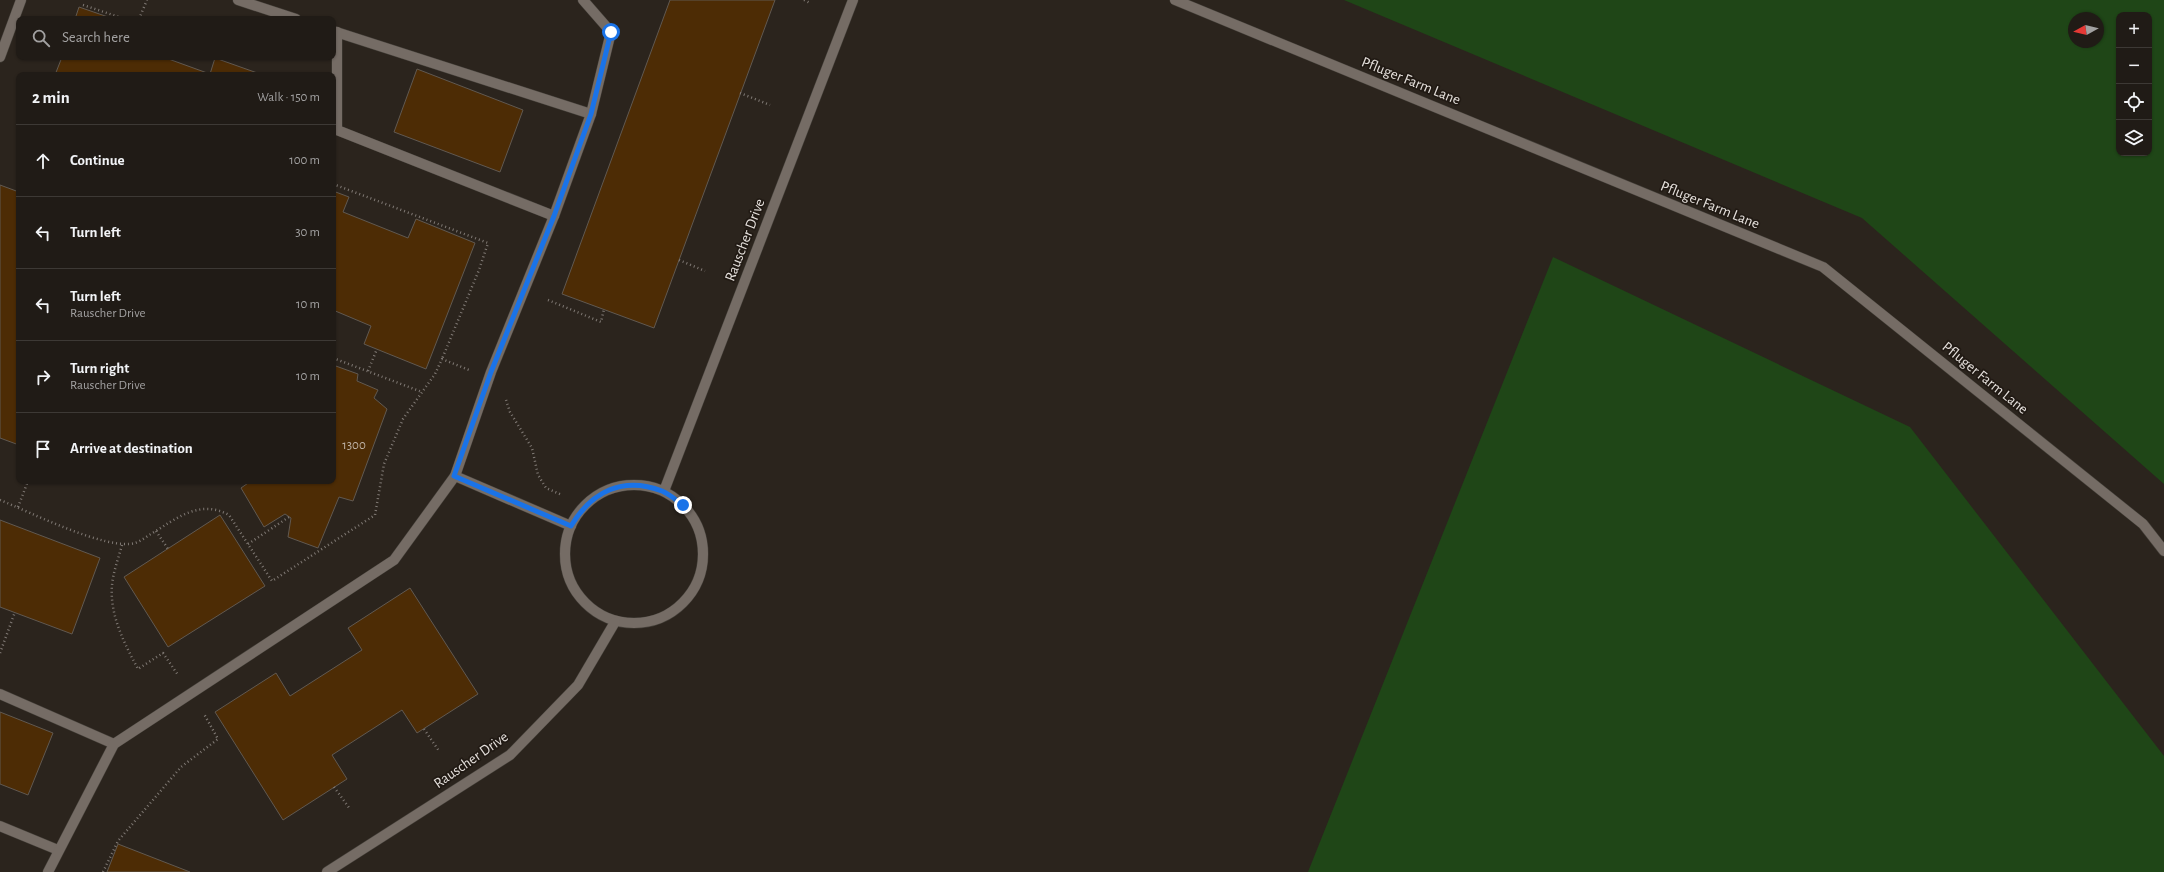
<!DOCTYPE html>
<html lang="en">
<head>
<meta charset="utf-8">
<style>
	:root { --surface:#201b16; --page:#28241f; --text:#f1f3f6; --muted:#a2a1a1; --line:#3d3935 }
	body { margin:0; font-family:"Alegreya Sans",sans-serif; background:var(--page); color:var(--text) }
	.controls { position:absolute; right:12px; top:12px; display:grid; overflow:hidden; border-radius:8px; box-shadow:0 1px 3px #0004 }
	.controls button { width:36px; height:36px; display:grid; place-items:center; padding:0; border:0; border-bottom:1px solid var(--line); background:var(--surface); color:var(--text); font:20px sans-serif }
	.compass { position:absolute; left:2068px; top:12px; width:36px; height:36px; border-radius:50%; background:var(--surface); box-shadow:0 1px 3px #0004; rotate:262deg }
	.stop { position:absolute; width:12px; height:12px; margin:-9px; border:3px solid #1a73e8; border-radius:50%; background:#fff }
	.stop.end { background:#1a73e8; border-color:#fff; box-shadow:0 1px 4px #0008 }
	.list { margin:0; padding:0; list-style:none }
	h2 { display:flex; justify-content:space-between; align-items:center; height:52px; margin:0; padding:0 16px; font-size:17px }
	h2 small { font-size:13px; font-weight:400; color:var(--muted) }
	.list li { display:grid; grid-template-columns:26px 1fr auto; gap:12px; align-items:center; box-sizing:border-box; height:72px; padding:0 16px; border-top:1px solid var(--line) }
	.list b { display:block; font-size:15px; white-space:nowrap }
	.list p { margin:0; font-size:13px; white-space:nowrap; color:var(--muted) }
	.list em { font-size:13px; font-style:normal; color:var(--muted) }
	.icon { flex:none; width:22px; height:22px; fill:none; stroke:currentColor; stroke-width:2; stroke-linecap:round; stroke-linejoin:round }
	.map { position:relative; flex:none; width:2164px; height:872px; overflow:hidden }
	.search { position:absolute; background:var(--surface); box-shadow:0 1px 3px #0004; left:16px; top:16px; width:320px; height:44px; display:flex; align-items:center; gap:10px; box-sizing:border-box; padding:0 14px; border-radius:8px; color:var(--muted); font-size:15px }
	.panel { position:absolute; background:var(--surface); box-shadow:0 1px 3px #0004; left:16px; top:72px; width:320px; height:412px; border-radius:8px }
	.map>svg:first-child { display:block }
	.green { fill:#1f4617; fill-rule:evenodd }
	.building { fill:#4d2c05; stroke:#615951 }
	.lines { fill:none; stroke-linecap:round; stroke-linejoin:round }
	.minor-casing { stroke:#45403a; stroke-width:11 }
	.path { stroke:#807a75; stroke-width:2.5; stroke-dasharray:1 3; stroke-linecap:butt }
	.minor { stroke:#756c65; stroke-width:10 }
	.route { stroke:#1a73e8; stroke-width:5 }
	.labels { text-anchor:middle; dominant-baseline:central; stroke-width:3.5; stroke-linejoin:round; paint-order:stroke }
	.number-label { font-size:13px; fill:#bfb3a6 }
	.street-label { font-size:15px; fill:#e5e0dc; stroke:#211a14 }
</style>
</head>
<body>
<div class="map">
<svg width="2164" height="872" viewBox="0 0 2164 872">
	<rect width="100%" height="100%" fill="#2b241d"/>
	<g class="green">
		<path d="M1344 0H2164V484L1862 218ZM2119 15H2149V153H2119ZM2074 18H2098V42H2074Z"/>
		<polygon points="1553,257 1910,427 2164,756 2164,872 1308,872"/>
	</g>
	<g class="building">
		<polygon points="670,0 775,0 654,328 562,294"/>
		<polygon points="79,7 114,19 75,19"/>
		<polygon points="62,57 163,57 210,74 215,58 263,75 55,75"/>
		<polygon points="417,69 523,110 500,172 394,132"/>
		<polygon points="0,185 19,192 19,445 0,438"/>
		<polygon points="333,191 349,197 343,212 408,238 416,219 475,243 426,369 364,344 371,326 333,310"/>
		<polygon points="333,365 358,374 357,381 378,390 374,398 387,409 353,501 339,497 318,548 288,537 291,518 285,514 264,527 241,488 251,481 333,481"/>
		<polygon points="220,515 265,586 168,647 124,577"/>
		<polygon points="0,520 100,558 72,634 0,607"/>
		<polygon points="410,588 478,694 417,733 402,710 332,755 347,779 283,820 215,712 276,673 290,696 362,650 348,628"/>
		<polygon points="0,712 53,733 28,795 0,784"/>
		<polygon points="118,844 190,872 107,872"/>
	</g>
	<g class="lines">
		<defs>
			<g id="minor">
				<polyline points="238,0 296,19"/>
				<polyline points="1175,0 1823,267 2143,524 2164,551"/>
				<polyline points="333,31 591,114"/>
				<polyline points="337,32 337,130 554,216"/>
				<polyline points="0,57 21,0"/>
				<polyline points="455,476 571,526"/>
				<circle cx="634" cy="554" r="69"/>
				<polyline points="664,491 853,0"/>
				<polyline points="0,694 114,744"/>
				<polyline points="0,826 58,850"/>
				<polyline points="48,872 114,744 394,560 455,476 491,372 554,216 591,114 611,32 583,0"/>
				<polyline points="327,872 510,755 578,685 615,622"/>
			</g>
		</defs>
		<use href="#minor" class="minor-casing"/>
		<g class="path">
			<polyline points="804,0 810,3"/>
			<polyline points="83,5 125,19"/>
			<polyline points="139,19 147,0"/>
			<polyline points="740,93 770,105"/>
			<polyline points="18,163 19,161"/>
			<polyline points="333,184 488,243 479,270 442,359"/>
			<polyline points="679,260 705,271"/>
			<polyline points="548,300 601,322 604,309"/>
			<polyline points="333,358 422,392"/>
			<polyline points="368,371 377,349"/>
			<polyline points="506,400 510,412 532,448 538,475 546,488 562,495"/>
			<path d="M0 500C30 512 107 551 135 543 141 541 146 537 151 534 177 518 200 499 229 515L272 581 375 515 384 464 403 419 435 374 442 359 469 370"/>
			<polyline points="18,507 28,481"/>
			<polyline points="156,531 168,549"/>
			<polyline points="248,544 289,517"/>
			<path d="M122 545C119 556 115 567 113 578 107 610 123 641 138 669L163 653 178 675"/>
			<polyline points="0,653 15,612"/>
			<polyline points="424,729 439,751"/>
			<polyline points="334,787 350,809"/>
			<polyline points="103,872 118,841 181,767 218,739 204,714"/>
		</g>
		<use href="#minor" class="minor"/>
	</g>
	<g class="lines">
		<path class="route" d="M611 32 591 114 554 216 491 372 454 476 571 526C592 491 623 476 662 491 669 494 676 500 683 505"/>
	</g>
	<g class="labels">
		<g class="number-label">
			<text x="354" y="445">1300</text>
		</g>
		<g class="street-label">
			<text transform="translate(1411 81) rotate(22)">Pfluger Farm Lane</text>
			<text transform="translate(1710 205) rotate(22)">Pfluger Farm Lane</text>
			<text transform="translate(745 240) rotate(-69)">Rauscher Drive</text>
			<text transform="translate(1985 378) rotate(39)">Pfluger Farm Lane</text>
			<text transform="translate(471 760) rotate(-35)">Rauscher Drive</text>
		</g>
	</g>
</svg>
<div class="controls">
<button>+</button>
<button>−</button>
<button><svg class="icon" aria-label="locate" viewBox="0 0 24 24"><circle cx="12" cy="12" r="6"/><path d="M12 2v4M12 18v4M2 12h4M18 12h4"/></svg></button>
<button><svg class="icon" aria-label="layers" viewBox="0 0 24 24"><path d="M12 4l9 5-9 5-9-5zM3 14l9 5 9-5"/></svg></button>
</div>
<svg class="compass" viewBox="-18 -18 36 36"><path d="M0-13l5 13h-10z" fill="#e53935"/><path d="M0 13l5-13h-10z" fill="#a2a1a1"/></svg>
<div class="stop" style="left:611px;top:32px"></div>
<div class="stop end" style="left:683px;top:505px"></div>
<div class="search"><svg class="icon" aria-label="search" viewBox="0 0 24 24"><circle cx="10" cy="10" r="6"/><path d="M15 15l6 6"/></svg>Search here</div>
<section class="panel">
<h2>2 min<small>Walk · 150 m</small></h2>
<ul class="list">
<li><svg class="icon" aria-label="ahead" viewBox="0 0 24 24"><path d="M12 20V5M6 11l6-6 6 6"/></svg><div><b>Continue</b></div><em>100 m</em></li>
<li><svg class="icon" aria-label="left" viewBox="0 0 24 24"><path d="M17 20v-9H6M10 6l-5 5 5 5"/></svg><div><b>Turn left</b></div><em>30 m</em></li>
<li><svg class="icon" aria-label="left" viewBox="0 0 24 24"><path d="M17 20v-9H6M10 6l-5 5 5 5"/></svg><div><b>Turn left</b><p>Rauscher Drive</p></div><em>10 m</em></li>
<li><svg class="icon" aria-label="right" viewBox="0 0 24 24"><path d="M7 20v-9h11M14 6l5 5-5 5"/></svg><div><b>Turn right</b><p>Rauscher Drive</p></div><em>10 m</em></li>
<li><svg class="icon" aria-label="arrive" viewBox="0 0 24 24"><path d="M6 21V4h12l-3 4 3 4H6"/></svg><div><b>Arrive at destination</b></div></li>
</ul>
</section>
</div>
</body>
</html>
